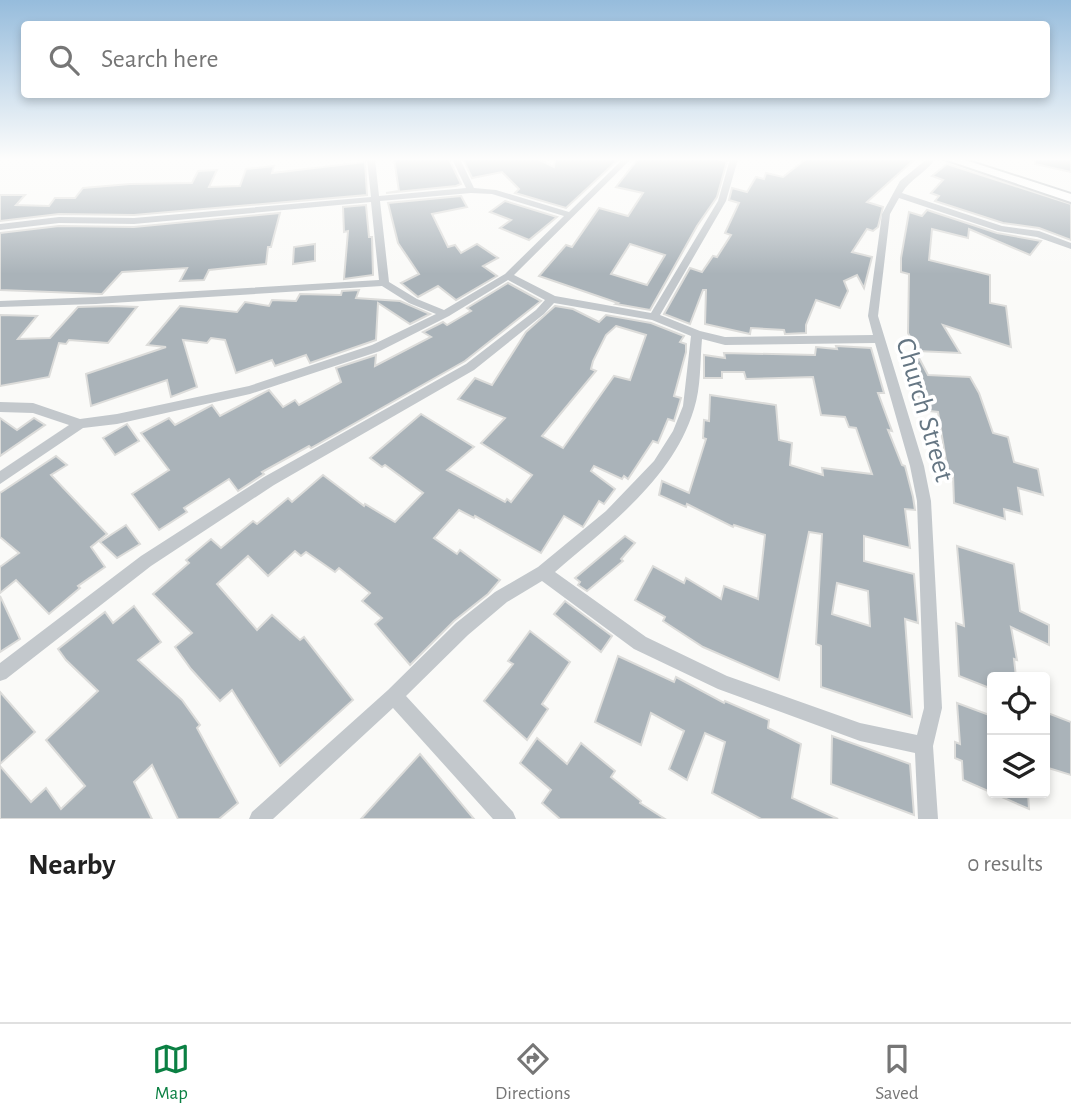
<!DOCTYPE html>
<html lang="en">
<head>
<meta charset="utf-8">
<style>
	:root { --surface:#fff; --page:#f6f6f6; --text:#222; --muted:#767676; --line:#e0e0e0; --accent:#0b8043 }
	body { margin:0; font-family:"Alegreya Sans",sans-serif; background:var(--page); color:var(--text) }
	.controls { position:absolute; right:21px; bottom:21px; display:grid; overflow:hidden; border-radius:7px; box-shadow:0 4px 10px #0003 }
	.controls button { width:63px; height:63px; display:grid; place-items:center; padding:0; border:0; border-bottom:2px solid var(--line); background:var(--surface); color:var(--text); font:35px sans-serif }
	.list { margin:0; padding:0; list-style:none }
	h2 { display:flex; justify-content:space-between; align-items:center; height:91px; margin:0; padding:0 28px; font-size:30px }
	h2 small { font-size:23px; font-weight:400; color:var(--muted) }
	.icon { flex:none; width:38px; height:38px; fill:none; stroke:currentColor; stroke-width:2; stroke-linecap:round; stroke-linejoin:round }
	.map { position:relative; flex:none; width:1071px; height:819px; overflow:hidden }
	.search { position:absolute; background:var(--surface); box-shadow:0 4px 10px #0003; left:21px; right:21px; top:21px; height:77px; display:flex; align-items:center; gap:18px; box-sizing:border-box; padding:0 24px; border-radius:7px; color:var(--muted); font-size:26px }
	.sheet { height:203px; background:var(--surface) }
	nav { display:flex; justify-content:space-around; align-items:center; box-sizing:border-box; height:98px; border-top:2px solid var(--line); background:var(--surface); font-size:19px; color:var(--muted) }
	nav a { display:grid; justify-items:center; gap:4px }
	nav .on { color:var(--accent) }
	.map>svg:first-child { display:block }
	.building { fill:#aab3b9; stroke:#dcdcda; stroke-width:2; fill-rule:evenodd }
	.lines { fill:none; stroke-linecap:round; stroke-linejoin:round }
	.primary-casing { stroke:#b5babe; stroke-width:4 }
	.street { fill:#c3c8cc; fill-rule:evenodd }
	.primary { fill:#fff; fill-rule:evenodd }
	.labels { text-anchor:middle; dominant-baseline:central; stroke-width:7; stroke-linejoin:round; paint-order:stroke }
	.street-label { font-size:28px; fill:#657683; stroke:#fff }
</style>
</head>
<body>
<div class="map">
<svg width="1071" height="819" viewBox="0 0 1071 819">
	<rect width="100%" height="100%" fill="#fafaf8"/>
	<g class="building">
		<polygon points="394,159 449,159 461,184 456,186 386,193 399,191"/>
		<polygon points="463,159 538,159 554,167 555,159 619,159 566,208 515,193 519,189 502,172 472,178"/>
		<path d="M638 159H717L727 161 717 197 697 226 650 310 616 304 618 303 539 276 566 245 572 247 599 208 628 216 643 193 616 187ZM630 244 665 255 647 285 611 274Z"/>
		<polygon points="806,159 915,159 867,202 883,207 878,227 873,231 867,229 852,252 872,257 864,288 857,275 844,281 848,291 840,308 816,300 806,325 806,333 785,334 784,330 751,328 750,334 705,324 706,290 703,290 690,324 664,314 690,268 702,272 713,256 717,257 731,235 725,233 739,203 729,200 732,188 747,192 756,177 764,179 766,173 783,177"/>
		<polygon points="1035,159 1071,159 1071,172 1035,164"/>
		<polygon points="365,162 367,195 134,215 59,214 0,221 0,195 25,195 16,205 49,206 55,198 75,198 83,188 130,184 192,183 198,171 217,170 209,187 240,186 246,169 274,166 272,173"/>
		<polygon points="947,164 1071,204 1071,240 1039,228 1003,223 935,201 939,196 931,193 943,180 932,176"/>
		<polygon points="461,196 467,207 432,214 448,247 455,245 461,253 477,244 498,258 483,266 497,276 456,300 438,286 418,297 401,283 419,274 398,243 388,203"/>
		<polygon points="505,201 557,217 529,240 500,228 511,220 490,212"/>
		<polygon points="366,205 369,237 372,237 373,275 344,279 348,231 344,232 343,207"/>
		<polygon points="927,210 997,233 1041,241 1030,255 969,229 968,238 932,229 929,260 990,275 990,303 1006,306 1011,347 943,325 960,353 917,351 908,333 909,274 901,272 901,258 909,212 922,216"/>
		<polygon points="280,213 271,247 268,247 266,264 209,270 204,280 180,281 187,268 122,272 102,294 0,290 0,233 59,226 134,227"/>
		<polygon points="315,244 315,261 293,264 294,247"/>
		<polygon points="508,283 541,301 465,361 311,448 309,446 262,472 264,474 238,491 229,479 184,508 187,512 159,530 132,494 169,470 141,433 169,418 175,425 212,405 220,416 269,390 283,407 295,400 299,405 341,382 336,368 376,355 375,366 431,337 423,332 443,322 447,325 471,311 467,308"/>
		<polygon points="359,290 356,298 400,301 430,314 410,324 378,303 376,340 310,363 306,355 275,366 272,360 236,373 225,340 211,338 207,343 183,340 197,387 171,397 167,380 91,406 86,374 166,347 147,345 180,306 237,312 245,302 269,306 272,300 296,301 300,294 341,295 342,291"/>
		<polygon points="112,306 137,307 108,343 69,340 66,344 59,343 49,377 0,386 0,315 37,316 18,339 50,338 78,307"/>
		<path d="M555 306 573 309 599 322 606 315 651 323 684 336 680 342 686 344V352L674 396 681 398 674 421 668 419 658 443 653 441 628 479 624 476 622 479 594 466 591 471 615 489 604 504 599 501 583 527 564 516 541 553 475 516 474 518 459 510 434 538 457 554 460 550 500 580 488 594 454 621 410 665 375 624 382 618 362 601 370 593 339 568 335 572 306 552 301 556 295 551 268 576 248 556 217 584 257 630 272 615 300 640 304 637 353 700 280 766 232 690 220 701 191 669 175 647 192 633 153 594 189 563 186 560 211 539 221 548 253 521 257 524 288 498 292 502 323 475 364 506 365 504 395 522 423 493 385 465 382 467 370 458 421 414 474 447 447 470 505 502 507 499 511 502 532 475 481 443 505 418 458 399 475 378 492 385 526 332ZM616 326 646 335 630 380 614 376 563 448 542 436 596 371 591 369 593 361 606 335Z"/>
		<path d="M836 346 871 348 884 393H878L892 431 888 430 902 465 905 466 913 497 915 510 905 509 910 548 864 536V561L914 574 918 623 905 619 912 717 821 687V646L816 644 822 534 809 532 779 680 703 647 663 621 665 617 635 600 653 566 684 583 686 578 721 599 724 586 758 599 765 535 734 525 733 527 687 504 686 507 659 495 662 481 689 493 706 439 703 438 704 420 709 421 710 395 776 405 779 440 792 443 790 465 823 475 822 468 872 474 856 428 849 427 845 417 821 415 813 377 746 379 744 372H722V378H704V355L725 358 724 353 815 355 816 347 837 349ZM837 583 868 591 870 626 832 614Z"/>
		<polygon points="902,358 919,358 928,375 970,377 979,393 993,433 1008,437 1014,462 1038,469 1043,495 1018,488 1022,514 1004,509 1005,519 954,503 953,475 948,473 938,412 921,410 917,393 921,393"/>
		<polygon points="0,418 17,430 34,418 45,425 0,456"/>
		<polygon points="127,424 139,441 115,455 103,438"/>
		<polygon points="56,456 67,465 51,475 107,534 91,547 105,567 78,586 80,588 49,614 16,580 0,593 0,567 19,553 0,537 0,493"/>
		<polygon points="126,525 140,544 117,558 100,542"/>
		<polygon points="625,536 635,543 621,559 623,561 587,591 578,585 580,582 575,578"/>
		<polygon points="957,546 1014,564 1020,611 1049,625 1049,645 1011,627 1017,660 1014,659 1016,677 992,677 992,689 959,676 956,623 964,626"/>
		<polygon points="0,596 20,639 0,652"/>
		<polygon points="565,601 612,636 601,652 554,614"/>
		<polygon points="134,606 161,642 138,660 182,700 200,725 197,728 238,803 219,819 178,819 152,765 134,782 152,819 0,819 0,766 31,802 46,788 61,809 85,786 46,740 98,691 66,660 58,649 105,612 113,623"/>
		<polygon points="530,631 570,662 542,704 548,709 527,740 484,701 513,664 508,661"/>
		<polygon points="618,656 674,682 676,677 724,703 725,701 769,720 768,728 801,744 792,798 838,819 761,819 712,793 725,742 705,733 687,780 669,769 684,731 651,713 641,745 595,722"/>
		<polygon points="0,692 35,732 0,764"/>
		<polygon points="957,703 992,716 992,793 1028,793 1029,809 963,780 962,761 955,758 955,742 960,744"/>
		<polygon points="1045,712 1071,722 1071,775 1045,767"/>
		<polygon points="832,736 910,764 914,815 831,784"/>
		<polygon points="537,738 567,764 581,743 615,771 611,777 641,801 640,803 665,819 560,819 542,803 551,790 520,763"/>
		<polygon points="420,754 474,819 361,819"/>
	</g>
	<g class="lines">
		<defs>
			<polygon id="primary" points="944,159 962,159 1071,194 1071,202"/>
		</defs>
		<use href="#primary" class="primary-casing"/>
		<path class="street" d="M367 159H375L379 196 466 188 452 159H460L474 188 496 190 569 212 623 159H631L514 275 555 296 651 313 718 201 730 159H738L726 201 660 315 700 331 725 337 873 335 868 316 882 214 900 181 927 159H935C926 173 910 179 902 193L1002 226 1039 231 1071 243V249L1037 237 998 231 899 198 890 214 878 316 924 466 931 501 942 708 933 746 938 819H918L915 753 860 741 718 689 634 649 542 581 507 602 468 635 406 696 513 812 516 819H493L393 708 273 819H249L252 812 388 690 456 623 495 592 538 567 606 511 654 461 673 431 683 406 691 336 652 320 554 303 544 314 474 370 274 485 151 566 6 679 0 681V663L141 556 264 477 466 364 536 310 545 300 508 280 449 316 380 351 250 394 117 424 83 428 0 484V471L69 425 33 413 0 412V402L33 403 80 419 117 414 249 386 372 345 436 314 409 303 382 286 96 304 0 307V301L96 297 379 280 371 202 134 224 59 223 0 230V224L59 217 134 218 371 197ZM471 193 492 194 564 216 505 274 444 310 417 299 389 282 380 201ZM702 339 725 345 875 343 910 466 917 501 924 708 917 735 860 723 727 676 646 637 555 572C608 526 673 479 694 409 701 388 700 361 702 339Z"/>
		<use href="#primary" class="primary"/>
	</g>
	<linearGradient id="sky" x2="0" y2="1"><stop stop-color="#96bcdc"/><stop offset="0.58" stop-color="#fdfdfc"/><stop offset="1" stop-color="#fdfdfc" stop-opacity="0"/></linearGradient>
	<rect width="1071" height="274" fill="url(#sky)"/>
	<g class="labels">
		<g class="street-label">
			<text transform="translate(924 410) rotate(74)">Church Street</text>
		</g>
	</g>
</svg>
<div class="controls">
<button><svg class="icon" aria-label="locate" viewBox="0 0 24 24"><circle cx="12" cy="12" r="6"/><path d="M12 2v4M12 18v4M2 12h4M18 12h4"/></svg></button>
<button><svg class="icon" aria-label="layers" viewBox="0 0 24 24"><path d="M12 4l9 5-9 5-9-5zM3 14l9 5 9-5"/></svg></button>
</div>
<div class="search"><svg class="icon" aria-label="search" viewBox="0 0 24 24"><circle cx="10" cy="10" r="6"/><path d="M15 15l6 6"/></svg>Search here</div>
</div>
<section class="sheet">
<h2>Nearby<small>0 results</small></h2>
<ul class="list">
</ul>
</section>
<nav>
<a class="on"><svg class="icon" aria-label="map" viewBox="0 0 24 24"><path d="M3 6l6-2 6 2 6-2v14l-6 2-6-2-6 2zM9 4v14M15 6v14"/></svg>Map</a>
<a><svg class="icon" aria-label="directions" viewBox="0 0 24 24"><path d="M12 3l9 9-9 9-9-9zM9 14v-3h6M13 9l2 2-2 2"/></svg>Directions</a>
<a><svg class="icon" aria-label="saved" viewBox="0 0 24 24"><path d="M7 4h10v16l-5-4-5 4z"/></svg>Saved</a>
</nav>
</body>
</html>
